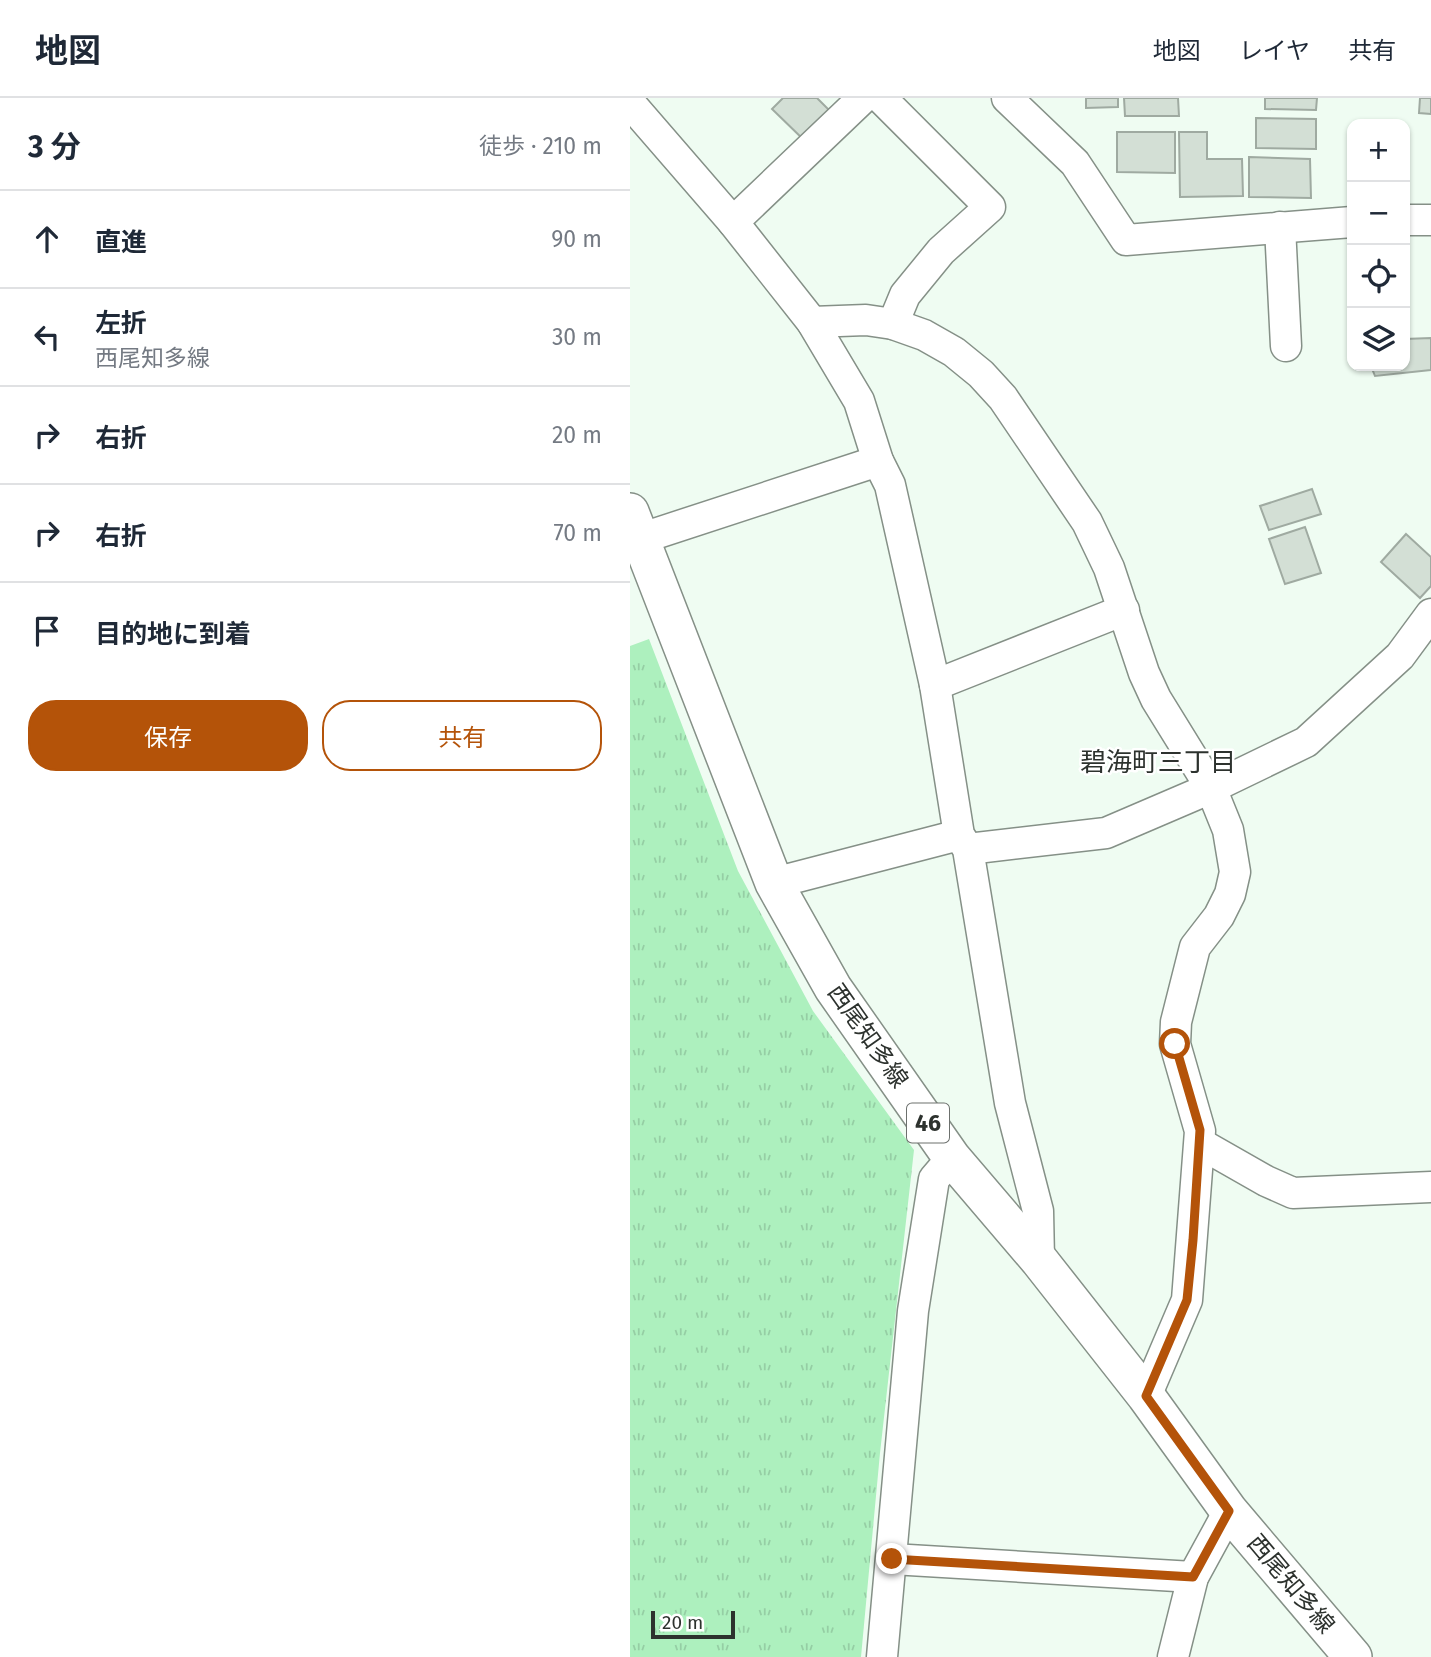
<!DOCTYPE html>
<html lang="ja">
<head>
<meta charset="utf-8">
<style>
	:root { --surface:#fff; --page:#f2f2f3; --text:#1f2937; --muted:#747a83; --line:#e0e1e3; --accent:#b45309 }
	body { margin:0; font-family:"Fira Sans","Noto Sans JP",sans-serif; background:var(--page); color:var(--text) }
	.controls { position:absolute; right:21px; top:21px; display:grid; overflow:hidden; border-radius:14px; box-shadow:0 2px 5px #0004 }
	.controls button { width:63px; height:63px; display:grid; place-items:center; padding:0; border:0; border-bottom:2px solid var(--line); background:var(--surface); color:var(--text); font:35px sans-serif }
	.scale { position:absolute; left:21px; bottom:18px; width:84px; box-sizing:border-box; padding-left:7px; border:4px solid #2d322e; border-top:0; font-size:19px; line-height:24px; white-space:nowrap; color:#2d322e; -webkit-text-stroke:5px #fff; paint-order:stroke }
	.stop { position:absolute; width:21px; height:21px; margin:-16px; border:5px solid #b45309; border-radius:50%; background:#fff }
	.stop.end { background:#b45309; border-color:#fff; box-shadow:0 2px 7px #0008 }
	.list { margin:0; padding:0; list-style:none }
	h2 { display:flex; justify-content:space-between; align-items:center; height:91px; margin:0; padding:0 28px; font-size:30px }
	h2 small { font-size:23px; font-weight:400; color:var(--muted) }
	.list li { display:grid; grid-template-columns:46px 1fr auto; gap:21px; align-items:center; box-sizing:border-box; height:98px; padding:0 28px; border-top:2px solid var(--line) }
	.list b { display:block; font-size:26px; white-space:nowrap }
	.list p { margin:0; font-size:23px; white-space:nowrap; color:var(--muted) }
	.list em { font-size:23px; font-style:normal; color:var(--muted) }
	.actions { display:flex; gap:14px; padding:21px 28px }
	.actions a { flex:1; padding:16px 0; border:2px solid var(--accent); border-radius:28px; text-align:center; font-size:24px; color:var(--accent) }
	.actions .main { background:var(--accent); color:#fff }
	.icon { flex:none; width:38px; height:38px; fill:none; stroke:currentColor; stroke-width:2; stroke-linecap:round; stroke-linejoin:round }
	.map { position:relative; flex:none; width:801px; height:1559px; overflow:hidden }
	header { display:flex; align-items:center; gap:42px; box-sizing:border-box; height:98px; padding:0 35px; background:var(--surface); border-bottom:2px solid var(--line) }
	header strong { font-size:33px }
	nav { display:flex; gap:38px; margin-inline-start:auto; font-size:24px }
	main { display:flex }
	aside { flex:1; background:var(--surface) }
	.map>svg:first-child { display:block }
	.grass { fill:url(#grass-tufts) }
	.building { fill:#d3dfd5; stroke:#9faaa1; stroke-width:2 }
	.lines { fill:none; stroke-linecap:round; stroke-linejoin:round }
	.minor-casing { stroke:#859087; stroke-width:33 }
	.major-casing { stroke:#859087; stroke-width:40 }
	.minor { stroke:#fff; stroke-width:30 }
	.major { stroke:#fff; stroke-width:37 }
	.route { stroke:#b45309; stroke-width:9 }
	.labels { text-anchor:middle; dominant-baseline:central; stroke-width:5; stroke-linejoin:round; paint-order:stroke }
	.shield { fill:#fff; stroke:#6c706d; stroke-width:2 }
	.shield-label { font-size:23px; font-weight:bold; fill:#2d322e }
	.street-label { font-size:24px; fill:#2d322e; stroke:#fff }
	.neighbourhood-label { font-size:26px; fill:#2d322e; stroke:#fff }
</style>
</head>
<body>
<header>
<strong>地図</strong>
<nav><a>地図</a><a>レイヤ</a><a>共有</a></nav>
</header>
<main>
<aside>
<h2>3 分<small>徒歩 · 210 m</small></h2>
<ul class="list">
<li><svg class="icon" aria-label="ahead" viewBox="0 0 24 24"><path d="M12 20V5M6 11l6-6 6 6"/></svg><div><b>直進</b></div><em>90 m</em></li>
<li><svg class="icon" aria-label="left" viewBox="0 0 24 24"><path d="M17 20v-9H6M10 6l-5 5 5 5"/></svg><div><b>左折</b><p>西尾知多線</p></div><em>30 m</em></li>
<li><svg class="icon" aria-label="right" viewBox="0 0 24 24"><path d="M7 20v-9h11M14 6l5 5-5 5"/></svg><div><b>右折</b></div><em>20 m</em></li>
<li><svg class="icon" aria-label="right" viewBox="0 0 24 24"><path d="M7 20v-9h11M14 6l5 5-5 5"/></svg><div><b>右折</b></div><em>70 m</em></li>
<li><svg class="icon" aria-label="arrive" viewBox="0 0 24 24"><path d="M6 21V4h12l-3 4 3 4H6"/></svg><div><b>目的地に到着</b></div></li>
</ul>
<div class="actions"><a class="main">保存</a><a>共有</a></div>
</aside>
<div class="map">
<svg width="801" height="1559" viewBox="0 0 801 1559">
	<defs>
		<pattern id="grass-tufts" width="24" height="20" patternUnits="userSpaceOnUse" patternTransform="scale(1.75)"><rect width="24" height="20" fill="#adf0be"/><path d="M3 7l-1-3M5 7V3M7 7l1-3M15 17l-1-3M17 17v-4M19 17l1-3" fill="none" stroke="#95cea4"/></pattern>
	</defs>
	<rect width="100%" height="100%" fill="#effcf2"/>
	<polygon class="grass" points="19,541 108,773 183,913 284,1052 250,1355 231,1559 0,1559 0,548"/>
	<g class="building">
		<polygon points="153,0 187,0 202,15 175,43 142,11"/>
		<polygon points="456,0 488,0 488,9 456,10"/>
		<polygon points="494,0 548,0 549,18 495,18"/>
		<polygon points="635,0 687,0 686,12 635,11"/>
		<polygon points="790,0 801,0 801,16 789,15"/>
		<polygon points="626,20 686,21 686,51 626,50"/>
		<polygon points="487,34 545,34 545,75 487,74"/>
		<polygon points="549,34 577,34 577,61 612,61 613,98 550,99"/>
		<polygon points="619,59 680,61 681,100 619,99"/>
		<polygon points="801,240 801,272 745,278 741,268 775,268 775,241"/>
		<polygon points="682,391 691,416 639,432 630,408"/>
		<polygon points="675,429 691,475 655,486 639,441"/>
		<polygon points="776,436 801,459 801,488 790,500 751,464"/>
	</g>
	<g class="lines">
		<defs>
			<g id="minor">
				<polyline points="251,0 360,109 311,153 275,197 263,226"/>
				<polyline points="377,0 445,65 496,142 722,124"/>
				<polyline points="0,5 103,124 182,224 229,303 248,363 260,387 305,587 329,737 338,751 380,1005 408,1113 409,1162"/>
				<polyline points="775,122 801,122"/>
				<polyline points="103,124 233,0"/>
				<polyline points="650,129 656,248"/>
				<polyline points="182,224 236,222 263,226 294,237 324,254 351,276 373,300 457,424 479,470 514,575 526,601 581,690 598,732 605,774 600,796 589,818 565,849 546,924 545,946 570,1033 557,1202 516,1298"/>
				<polyline points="0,444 248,363"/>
				<polyline points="305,587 494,512"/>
				<polyline points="338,751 476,735 581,690 676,644 770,558 801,516"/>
				<polyline points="144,785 329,737"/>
				<polyline points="571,1046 636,1083 663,1095 801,1089"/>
				<polyline points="262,1461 563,1479"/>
				<polyline points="252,1559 283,1213 304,1081 322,1060"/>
				<polyline points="543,1559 563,1479 599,1413"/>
			</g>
			<polyline id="major" points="0,414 144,785 203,890 322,1060 409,1162 516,1298 599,1413 723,1559"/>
		</defs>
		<use href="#minor" class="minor-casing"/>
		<use href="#major" class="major-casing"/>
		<use href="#minor" class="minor"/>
		<use href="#major" class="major"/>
	</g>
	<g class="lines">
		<polyline class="route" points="262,1461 563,1479 568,1470 599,1413 516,1298 557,1202 563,1142 570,1032 545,946"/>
	</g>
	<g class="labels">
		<rect class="shield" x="277" y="1005.5" width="42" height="39" rx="5"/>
		<g class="shield-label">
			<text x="298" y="1025">46</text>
		</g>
		<g class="street-label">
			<text transform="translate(238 938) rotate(55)">西尾知多線</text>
			<text transform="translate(661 1486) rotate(50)">西尾知多線</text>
		</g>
		<g class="neighbourhood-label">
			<text x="528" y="664">碧海町三丁目</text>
		</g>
	</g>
</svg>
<div class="controls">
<button>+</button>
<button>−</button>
<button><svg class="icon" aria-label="locate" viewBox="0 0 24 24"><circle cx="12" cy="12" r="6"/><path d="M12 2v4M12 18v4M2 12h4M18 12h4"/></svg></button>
<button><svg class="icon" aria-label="layers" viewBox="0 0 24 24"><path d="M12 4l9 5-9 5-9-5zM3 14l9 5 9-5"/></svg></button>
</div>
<div class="scale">20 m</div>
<div class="stop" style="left:545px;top:946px"></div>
<div class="stop end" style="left:262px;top:1461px"></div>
</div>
</main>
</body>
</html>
